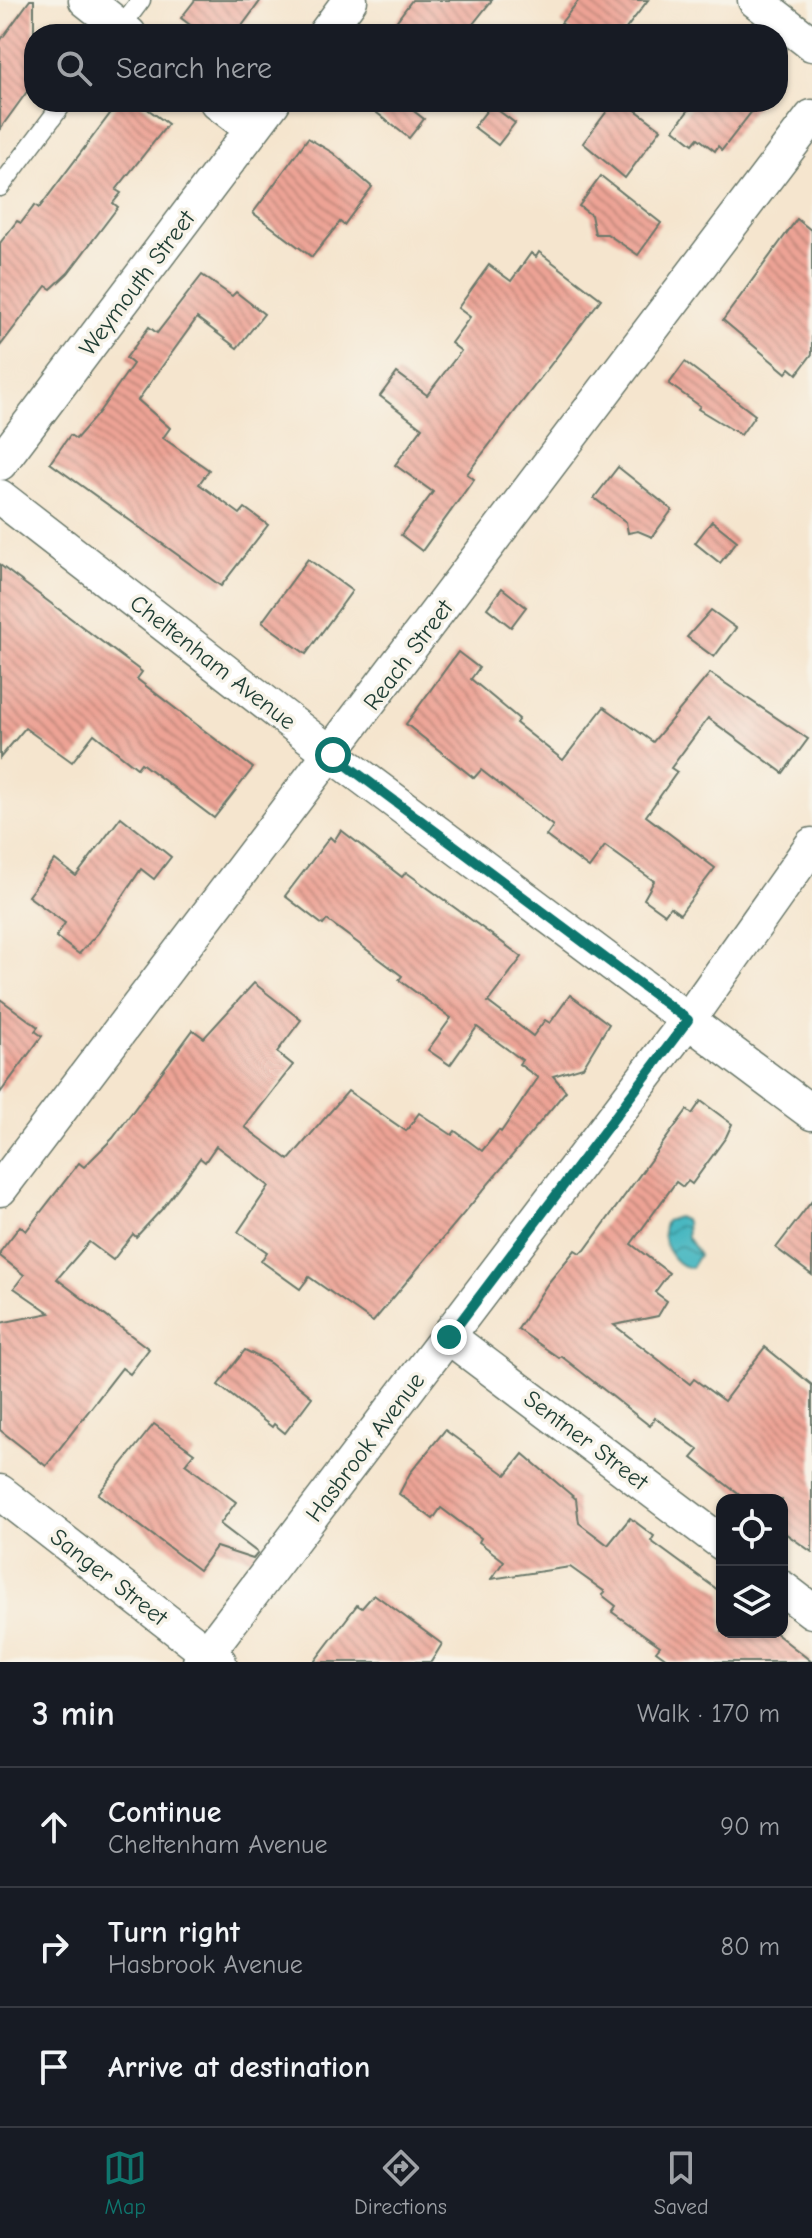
<!DOCTYPE html>
<html lang="en">
<head>
<meta charset="utf-8">
<style>
	:root { --surface:#171b24; --page:#242831; --text:#f1f3f6; --muted:#9ea1a6; --line:#363941; --accent:#0f766e }
	body { margin:0; font-family:"Comic Neue",sans-serif; background:var(--page); color:var(--text) }
	.controls { position:absolute; right:24px; bottom:24px; display:grid; overflow:hidden; border-radius:16px; box-shadow:0 2px 6px #0004 }
	.controls button { width:72px; height:72px; display:grid; place-items:center; padding:0; border:0; border-bottom:2px solid var(--line); background:var(--surface); color:var(--text); font:40px sans-serif }
	.stop { position:absolute; width:24px; height:24px; margin:-18px; border:6px solid #0f766e; border-radius:50%; background:#fff }
	.stop.end { background:#0f766e; border-color:#fff; box-shadow:0 2px 8px #0008 }
	.list { margin:0; padding:0; list-style:none }
	h2 { display:flex; justify-content:space-between; align-items:center; height:104px; margin:0; padding:0 32px; font-size:34px }
	h2 small { font-size:26px; font-weight:400; color:var(--muted) }
	.list li { display:grid; grid-template-columns:52px 1fr auto; gap:24px; align-items:center; box-sizing:border-box; height:120px; padding:0 32px; border-top:2px solid var(--line) }
	.list b { display:block; font-size:30px; white-space:nowrap }
	.list p { margin:0; font-size:26px; white-space:nowrap; color:var(--muted) }
	.list em { font-size:26px; font-style:normal; color:var(--muted) }
	.icon { flex:none; width:44px; height:44px; fill:none; stroke:currentColor; stroke-width:2; stroke-linecap:round; stroke-linejoin:round }
	.map { position:relative; flex:none; width:812px; height:1662px; overflow:hidden }
	.search { position:absolute; background:var(--surface); box-shadow:0 2px 6px #0004; left:24px; right:24px; top:24px; height:88px; display:flex; align-items:center; gap:20px; box-sizing:border-box; padding:0 28px; border-radius:32px; color:var(--muted); font-size:30px }
	.sheet { height:464px; background:var(--surface) }
	nav { display:flex; justify-content:space-around; align-items:center; box-sizing:border-box; height:112px; border-top:2px solid var(--line); background:var(--surface); font-size:22px; color:var(--muted) }
	nav a { display:grid; justify-items:center; gap:4px }
	nav .on { color:var(--accent) }
	.map>svg:first-child { display:block }
	.water { fill:url(#water-waves); stroke:#347a7a; stroke-width:2 }
	.building { fill:url(#building-back-hatch) }
	.lines { fill:none; stroke-linecap:round; stroke-linejoin:round }
	.lane-casing { stroke:#6a786a; stroke-width:21 }
	.street-casing { stroke:#6a786a; stroke-width:37 }
	.lane { stroke:#fff; stroke-width:18 }
	.street { stroke:#fff; stroke-width:34 }
	.route { stroke:#0f766e; stroke-width:10 }
	.labels { text-anchor:middle; dominant-baseline:central; stroke-width:7; stroke-linejoin:round; paint-order:stroke }
	.street-label { font-size:24px; fill:#1f3d34; stroke:#f7f3e8 }
</style>
</head>
<body>
<div class="map">
<svg width="812" height="1662" viewBox="0 0 812 1662">
	<defs>
		<pattern id="water-waves" width="16" height="10" patternUnits="userSpaceOnUse" patternTransform="scale(2)"><rect width="16" height="10" fill="#49b8c1"/><path d="M0 5q4-4 8 0t8 0" fill="none" stroke="#3c979e"/></pattern>
		<pattern id="building-back-hatch" width="6" height="6" patternUnits="userSpaceOnUse" patternTransform="scale(2)"><rect width="6" height="6" fill="#eda395"/><path d="M-1 5l2 2M0 0l6 6M5-1l2 2" fill="none" stroke="#bf867a"/></pattern>
	</defs>
	<rect width="100%" height="100%" fill="#f7f3e8"/>
	<filter id="ink" filterUnits="userSpaceOnUse"><feTurbulence type="fractalNoise" baseFrequency=".0125" numOctaves="2"/><feDisplacementMap in="SourceGraphic" scale="16" xChannelSelector="R" yChannelSelector="G"/><feConvolveMatrix kernelMatrix="1 2 1 2 8 2 1 2 1" color-interpolation-filters="sRGB"/></filter>
	<filter id="wash" filterUnits="userSpaceOnUse"><feTurbulence type="fractalNoise" baseFrequency=".006" numOctaves="4" result="noise"/><feDisplacementMap in="SourceGraphic" scale="32" xChannelSelector="R" yChannelSelector="G"/><feGaussianBlur stdDeviation="1.8" result="paint"/><feColorMatrix in="noise" values="0 0 0 0 0 0 0 0 0 0 0 0 0 0 0 0 0 1.4 0 .05"/><feComposite in="paint" operator="in"/></filter>
	<g filter="url(#wash)">
		<rect width="100%" height="100%" fill="#f5e5ce"/>
		<path class="water" d="M677 1217 686 1221 687 1237 699 1255 691 1268C672 1266 657 1239 666 1221Z"/>
		<g id="blocks">
			<g class="building">
				<polygon points="30,0 34,0 34,82 0,129 0,41"/>
				<polygon points="195,0 261,0 236,34 202,34 181,18"/>
				<polygon points="412,0 492,0 465,34 387,34"/>
				<polygon points="579,0 648,0 622,34 576,34 561,23"/>
				<polygon points="119,102 138,102 168,124 116,190 121,193 113,203 118,207 68,273 51,289 46,286 0,346 0,243 17,221 21,223 35,205 39,208"/>
				<polygon points="363,102 402,102 424,119 409,138"/>
				<polygon points="614,102 630,106 661,129 625,178 583,143"/>
				<polygon points="695,102 759,102 722,150 718,146 715,151 698,138 693,144 674,129"/>
				<polygon points="491,105 515,123 498,145 474,127"/>
				<polygon points="308,138 333,153 372,187 344,225 340,222 312,257 253,213"/>
				<polygon points="601,176 661,223 638,255 607,234 595,234 591,215 579,206"/>
				<polygon points="797,219 812,231 812,354 797,374 790,368 786,373 723,320"/>
				<polygon points="539,252 601,299 467,474 474,479 422,551 401,535 433,492 395,465 422,428 380,396 397,373 427,395 461,351 451,343 470,317 458,308 489,265 511,281 531,253 536,257"/>
				<polygon points="202,275 232,296 236,292 264,314 237,348 197,318 138,400 170,428 163,438 209,470 199,484 240,514 245,508 268,525 221,586 50,463 70,435 76,439 97,415 133,364 126,358 149,327 157,333"/>
				<polygon points="685,362 755,415 741,435 698,409 700,406 669,384"/>
				<polygon points="618,467 672,510 652,537 638,531 628,533 626,522 594,498"/>
				<polygon points="712,521 737,541 720,563 695,543"/>
				<polygon points="308,559 352,591 306,654 262,622"/>
				<polygon points="0,565 142,672 137,679 253,768 214,818 141,763 137,768 94,734 72,762 25,728 0,758"/>
				<polygon points="502,588 526,607 511,627 487,608"/>
				<polygon points="711,610 736,628 714,657 687,637"/>
				<polygon points="458,652 479,668 471,679 519,719 516,723 563,760 604,707 653,742 710,673 808,739 783,773 708,718 671,768 677,772 646,816 715,868 680,914 670,907 665,914 644,899 654,881 605,846 589,868 546,836 553,826 481,770 474,778 406,724"/>
				<polygon points="121,817 171,857 154,879 141,869 99,932 79,954 56,937 65,923 28,896 55,860 76,876"/>
				<polygon points="341,830 402,877 406,872 522,957 488,1002 533,1036 545,1020 550,1023 570,995 609,1024 583,1067 553,1076 566,1091 373,1322 309,1277 300,1289 261,1261 267,1252 238,1232 269,1186 216,1146 205,1162 200,1158 162,1209 136,1237 133,1234 113,1260 89,1242 57,1279 149,1349 130,1374 122,1368 46,1466 0,1430 0,1323 50,1313 14,1288 24,1275 0,1256 0,1252 20,1226 26,1231 79,1163 84,1167 113,1138 193,1030 204,1038 254,983 301,1020 277,1052 293,1065 245,1127 289,1160 348,1091 406,1131 419,1113 452,1135 455,1131 482,1151 499,1130 501,1132 538,1078 519,1064 522,1060 477,1027 450,1065 428,1050 451,1018 399,980 402,976 327,920 323,925 285,896 330,837 334,841"/>
				<polygon points="0,999 38,1027 35,1031 42,1036 0,1093"/>
				<polygon points="701,1101 732,1124 726,1137 692,1184 688,1181 683,1187 676,1182 631,1244 669,1273 655,1292 667,1301 658,1316 614,1325 690,1384 694,1379 724,1401 765,1347 812,1385 812,1552 782,1531 782,1500 746,1500 692,1458 699,1450 655,1418 650,1426 561,1356 559,1358 518,1329 548,1283 575,1250 580,1253 585,1250 687,1110 692,1114"/>
				<polygon points="812,1201 812,1275 776,1248"/>
				<polygon points="245,1350 270,1363 312,1397 285,1433 274,1424 272,1427 218,1385"/>
				<polygon points="154,1424 194,1453 185,1464 236,1502 220,1524 258,1553 253,1559 216,1547 199,1570 98,1494"/>
				<polygon points="445,1430 506,1475 523,1454 576,1499 579,1523 608,1545 630,1518 654,1536 651,1541 722,1593 722,1632 774,1632 812,1662 671,1662 656,1651 660,1646 612,1612 616,1606 602,1595 605,1592 570,1567 491,1579 504,1561 479,1542 481,1538 441,1508 433,1519 399,1494 410,1473"/>
				<polygon points="374,1594 442,1644 431,1662 314,1662 357,1605 362,1608"/>
			</g>
		</g>
	</g>
	<g filter="url(#ink)">
		<use href="#blocks" fill-opacity="0" stroke="#6a786a" stroke-width="2"/>
		<g class="lines">
			<defs>
				<g id="lane">
					<polyline points="117,32 141,0"/>
					<polyline points="0,187 64,102"/>
				</g>
				<g id="street">
					<polyline points="86,0 129,34"/>
					<polyline points="755,0 812,44"/>
					<polyline points="325,34 350,0"/>
					<polyline points="217,102 252,129"/>
					<polyline points="0,463 273,102"/>
					<polyline points="0,497 333,755 812,1113"/>
					<polyline points="0,1189 812,117"/>
					<polyline points="449,1337 722,1543"/>
					<polyline points="0,1492 219,1662"/>
					<polyline points="782,1588 812,1611"/>
					<polyline points="200,1662 688,1020 812,845"/>
				</g>
			</defs>
			<use href="#lane" class="lane-casing"/>
			<use href="#street" class="street-casing"/>
			<use href="#lane" class="lane"/>
			<use href="#street" class="street"/>
		</g>
	</g>
	<g class="lines" filter="url(#ink)">
		<polyline class="route" points="333,755 688,1020 449,1337"/>
	</g>
	<g class="labels">
		<g class="street-label">
			<text transform="translate(137 283) rotate(-53)">Weymouth Street</text>
			<text transform="translate(408 655) rotate(-53)">Reach Street</text>
			<text transform="translate(213 662) rotate(38)">Cheltenham Avenue</text>
			<text transform="translate(586 1440) rotate(37)">Sentner Street</text>
			<text transform="translate(365 1447) rotate(-53)">Hasbrook Avenue</text>
			<text transform="translate(109 1577) rotate(38)">Sanger Street</text>
		</g>
	</g>
</svg>
<div class="controls">
<button><svg class="icon" aria-label="locate" viewBox="0 0 24 24"><circle cx="12" cy="12" r="6"/><path d="M12 2v4M12 18v4M2 12h4M18 12h4"/></svg></button>
<button><svg class="icon" aria-label="layers" viewBox="0 0 24 24"><path d="M12 4l9 5-9 5-9-5zM3 14l9 5 9-5"/></svg></button>
</div>
<div class="stop" style="left:333px;top:755px"></div>
<div class="stop end" style="left:449px;top:1337px"></div>
<div class="search"><svg class="icon" aria-label="search" viewBox="0 0 24 24"><circle cx="10" cy="10" r="6"/><path d="M15 15l6 6"/></svg>Search here</div>
</div>
<section class="sheet">
<h2>3 min<small>Walk · 170 m</small></h2>
<ul class="list">
<li><svg class="icon" aria-label="ahead" viewBox="0 0 24 24"><path d="M12 20V5M6 11l6-6 6 6"/></svg><div><b>Continue</b><p>Cheltenham Avenue</p></div><em>90 m</em></li>
<li><svg class="icon" aria-label="right" viewBox="0 0 24 24"><path d="M7 20v-9h11M14 6l5 5-5 5"/></svg><div><b>Turn right</b><p>Hasbrook Avenue</p></div><em>80 m</em></li>
<li><svg class="icon" aria-label="arrive" viewBox="0 0 24 24"><path d="M6 21V4h12l-3 4 3 4H6"/></svg><div><b>Arrive at destination</b></div></li>
</ul>
</section>
<nav>
<a class="on"><svg class="icon" aria-label="map" viewBox="0 0 24 24"><path d="M3 6l6-2 6 2 6-2v14l-6 2-6-2-6 2zM9 4v14M15 6v14"/></svg>Map</a>
<a><svg class="icon" aria-label="directions" viewBox="0 0 24 24"><path d="M12 3l9 9-9 9-9-9zM9 14v-3h6M13 9l2 2-2 2"/></svg>Directions</a>
<a><svg class="icon" aria-label="saved" viewBox="0 0 24 24"><path d="M7 4h10v16l-5-4-5 4z"/></svg>Saved</a>
</nav>
</body>
</html>
